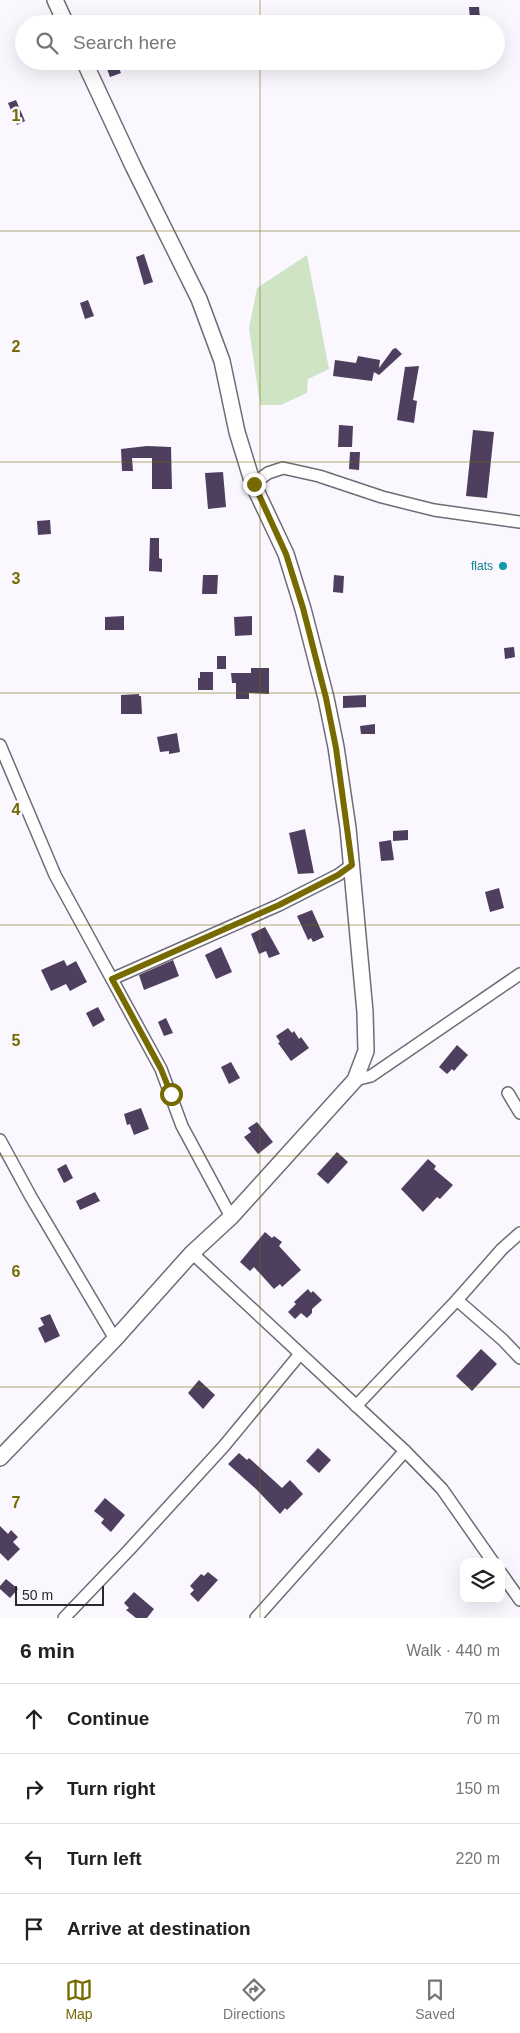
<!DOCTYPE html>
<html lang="en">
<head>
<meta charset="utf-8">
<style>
	:root { --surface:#fff; --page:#f2f2f2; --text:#222; --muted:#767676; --line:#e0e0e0; --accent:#766a01 }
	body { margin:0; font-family:Arial,sans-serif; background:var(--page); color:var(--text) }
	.controls { position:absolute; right:15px; bottom:15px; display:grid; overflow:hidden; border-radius:10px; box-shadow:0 5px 20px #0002 }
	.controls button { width:45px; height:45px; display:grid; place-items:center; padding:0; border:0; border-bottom:1px solid var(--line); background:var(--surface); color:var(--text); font:25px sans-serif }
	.scale { position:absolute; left:15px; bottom:12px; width:89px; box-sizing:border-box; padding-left:5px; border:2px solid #2b292e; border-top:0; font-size:14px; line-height:18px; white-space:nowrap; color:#2b292e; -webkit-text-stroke:4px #faf7ff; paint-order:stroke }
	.stop { position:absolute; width:15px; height:15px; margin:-11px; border:4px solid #766a01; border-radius:50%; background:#fff }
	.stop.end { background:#766a01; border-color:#fff; box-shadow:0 1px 5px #0008 }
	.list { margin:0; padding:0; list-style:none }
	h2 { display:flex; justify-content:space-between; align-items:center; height:65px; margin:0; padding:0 20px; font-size:21px }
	h2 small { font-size:16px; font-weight:400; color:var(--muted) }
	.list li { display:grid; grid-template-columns:32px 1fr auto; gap:15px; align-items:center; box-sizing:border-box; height:70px; padding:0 20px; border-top:1px solid var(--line) }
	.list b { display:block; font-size:19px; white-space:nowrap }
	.list em { font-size:16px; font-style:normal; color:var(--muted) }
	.icon { flex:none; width:28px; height:28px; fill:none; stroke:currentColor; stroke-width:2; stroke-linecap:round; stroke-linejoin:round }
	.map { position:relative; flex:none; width:520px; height:1618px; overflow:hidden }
	.search { position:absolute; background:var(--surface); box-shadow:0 5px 20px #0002; left:15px; right:15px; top:15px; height:55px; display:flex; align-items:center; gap:12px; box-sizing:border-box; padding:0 18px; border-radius:28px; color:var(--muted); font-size:19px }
	.sheet { height:345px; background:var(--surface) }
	nav { display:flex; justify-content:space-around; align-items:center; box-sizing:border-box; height:70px; border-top:1px solid var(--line); background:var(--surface); font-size:14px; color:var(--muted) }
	nav a { display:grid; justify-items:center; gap:2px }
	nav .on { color:var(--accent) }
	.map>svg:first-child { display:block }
	.green { fill:#cfe4c5 }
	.building { fill:#4d3f5d }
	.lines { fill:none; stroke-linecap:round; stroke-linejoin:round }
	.street-casing { stroke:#706c76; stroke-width:14 }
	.secondary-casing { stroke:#706c76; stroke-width:18 }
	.street { stroke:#fff; stroke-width:11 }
	.secondary { stroke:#fff; stroke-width:15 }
	.route { stroke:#766a01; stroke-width:6 }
	.grid { fill:none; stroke:#766a01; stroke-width:1; stroke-opacity:0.55 }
	.culture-dot { fill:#0f9aa8; stroke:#faf7ff; stroke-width:2 }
	.labels { text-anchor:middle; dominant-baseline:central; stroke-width:5; stroke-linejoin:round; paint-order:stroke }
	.culture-label { font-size:12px; fill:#0d838f; stroke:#faf7ff; text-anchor:end }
	.grid-label { font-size:16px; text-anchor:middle; font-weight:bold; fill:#766a01; stroke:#faf7ff; stroke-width:5; stroke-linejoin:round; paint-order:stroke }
</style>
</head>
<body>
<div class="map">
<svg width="520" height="1618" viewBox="0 0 520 1618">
	<rect width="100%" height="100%" fill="#faf7ff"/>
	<polygon class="green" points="307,255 329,369 308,379 307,393 281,405 260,405 249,328 257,288"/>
	<g class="building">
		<polygon points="469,7 479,7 480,19 470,20"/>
		<polygon points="104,61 116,61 121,73 110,77"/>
		<polygon points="16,100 25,121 17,125 8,103"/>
		<polygon points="144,254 153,282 144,285 136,257"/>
		<polygon points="88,300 94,316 85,319 80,303"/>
		<polygon points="396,348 402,354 379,375 374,372 372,381 333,376 335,360 356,363 358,356 380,360 379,368 393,349"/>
		<polygon points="419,366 413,400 417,401 414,423 397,420 405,367"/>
		<polygon points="339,425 353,426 352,447 338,447"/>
		<polygon points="473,430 494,432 487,498 466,496"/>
		<polygon points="147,446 171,447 172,489 152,489 152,458 132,458 133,471 122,471 121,449"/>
		<polygon points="350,452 360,452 359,470 349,469"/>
		<polygon points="223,472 226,507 208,509 205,473"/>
		<polygon points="50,520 51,534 38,535 37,521"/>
		<polygon points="150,538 159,538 159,558 162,559 162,572 149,571"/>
		<polygon points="203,575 218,575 217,594 202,594"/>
		<polygon points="334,575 344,576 343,593 333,592"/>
		<polygon points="124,616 124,630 105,630 105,617"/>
		<polygon points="252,616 252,635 235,636 234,617"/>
		<polygon points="514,647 515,657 505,659 504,648"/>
		<rect x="217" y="656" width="9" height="13"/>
		<polygon points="251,668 269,668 269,694 249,693 249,699 236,699 236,683 232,683 231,673 251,673"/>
		<polygon points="200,672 213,672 213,690 198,690 198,678 200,678"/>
		<polygon points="139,694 139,696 141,696 142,714 121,714 121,695"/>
		<polygon points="366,695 366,707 343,708 343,696"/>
		<polygon points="375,724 375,734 361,734 360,726"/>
		<polygon points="177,733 180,752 169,754 169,751 160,752 157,737"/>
		<polygon points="305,829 314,873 298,874 289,833"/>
		<polygon points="408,830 408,840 393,841 393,831"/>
		<polygon points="391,840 394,860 381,861 379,842"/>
		<polygon points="499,888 504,908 490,912 485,892"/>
		<polygon points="312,910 324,937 313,942 311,938 308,940 297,916"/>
		<polygon points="265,927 280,954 269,958 266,951 259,954 251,934"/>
		<polygon points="221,947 232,972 216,979 205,955"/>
		<polygon points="64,960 67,966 76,961 87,982 70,991 66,984 51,991 41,970"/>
		<polygon points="173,960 179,976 144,990 139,975"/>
		<polygon points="98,1007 105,1020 93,1027 86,1013"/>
		<polygon points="166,1018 173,1033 164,1036 158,1022"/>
		<polygon points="288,1028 292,1033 294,1031 299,1039 301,1037 309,1048 291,1061 278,1043 280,1042 276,1036"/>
		<polygon points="457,1045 468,1055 454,1071 452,1069 447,1074 439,1067"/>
		<polygon points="231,1062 240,1078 229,1084 221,1067"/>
		<polygon points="141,1108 149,1129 134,1135 130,1124 127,1125 124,1114"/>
		<polygon points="257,1122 273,1142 258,1154 244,1137 251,1132 248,1128"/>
		<polygon points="337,1152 348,1162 328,1184 317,1174"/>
		<polygon points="428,1159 436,1166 434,1169 453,1185 440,1199 437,1197 423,1212 401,1189"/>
		<polygon points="66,1164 73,1178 64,1183 57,1169"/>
		<polygon points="95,1192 100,1201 80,1210 76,1201"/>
		<polygon points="265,1232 272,1238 274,1236 282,1242 279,1246 301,1270 282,1287 280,1284 274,1289 254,1267 250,1271 240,1262"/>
		<polygon points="308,1289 311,1293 313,1291 322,1300 312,1309 312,1313 307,1318 301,1313 295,1319 288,1312 296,1304 294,1302"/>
		<polygon points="50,1314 60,1336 45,1343 38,1328 44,1325 40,1318"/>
		<polygon points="481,1349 497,1364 472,1391 456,1376"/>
		<polygon points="199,1380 215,1395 203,1409 188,1393"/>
		<polygon points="318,1448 331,1460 319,1473 306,1461"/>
		<polygon points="239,1453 247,1460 249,1458 282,1488 290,1480 303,1494 287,1510 285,1508 280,1514 256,1489 228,1464"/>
		<polygon points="105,1498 125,1515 111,1532 101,1523 104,1519 94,1511"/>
		<polygon points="0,1526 8,1534 11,1530 18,1537 13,1542 20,1549 8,1561 0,1553"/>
		<polygon points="208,1572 218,1580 198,1602 190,1594 194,1590 190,1586 201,1574 204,1576"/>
		<polygon points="6,1579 18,1589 10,1598 0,1589 0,1586"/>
		<polygon points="134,1592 154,1609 147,1618 136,1618 126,1610 129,1608 124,1603"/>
	</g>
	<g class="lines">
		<defs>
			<g id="street">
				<polyline points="253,484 268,473 283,468 319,476 382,497 434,510 520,522"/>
				<polyline points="0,745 55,875 161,1069 182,1126 231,1217"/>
				<polyline points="112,979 279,905 338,875 352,865"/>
				<polyline points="355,1080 371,1076 520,974"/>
				<polyline points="508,1093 520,1113"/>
				<polyline points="0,1140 31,1197 115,1339"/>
				<polyline points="192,1253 405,1451 442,1489 493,1562"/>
				<polyline points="457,1300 503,1340 520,1358"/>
				<polyline points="356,1406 457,1300 502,1249 520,1233"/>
				<polyline points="501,1573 520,1600"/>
				<polyline points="64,1618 129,1550 224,1446 300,1354"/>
				<polyline points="256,1618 405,1451"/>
			</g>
			<g id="secondary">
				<polyline points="55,0 66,24"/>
				<polyline points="0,1458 115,1339 192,1253 231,1217 355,1080 366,1051 365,1012 348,828 336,747 326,698 303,609 286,554 253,484 237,432 222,361 199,299 133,166 84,61"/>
			</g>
		</defs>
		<use href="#street" class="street-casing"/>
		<use href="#secondary" class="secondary-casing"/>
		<use href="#street" class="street"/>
		<use href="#secondary" class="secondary"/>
	</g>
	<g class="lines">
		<polyline class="route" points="171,1094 161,1069 112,979 279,905 338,875 352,865 336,748 326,698 303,608 286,554 254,484"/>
	</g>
	<path class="grid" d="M260 0V24M260 61V1618M0 231H520M0 462H520M0 693H520M0 925H520M0 1156H520M0 1387H520"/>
	<circle class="culture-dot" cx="503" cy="566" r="5"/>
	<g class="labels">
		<g class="culture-label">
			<text x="493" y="566">flats</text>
		</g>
	</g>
	<g class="grid-label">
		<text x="16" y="121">1</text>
		<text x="16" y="352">2</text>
		<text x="16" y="584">3</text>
		<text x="16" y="815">4</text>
		<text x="16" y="1046">5</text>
		<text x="16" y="1277">6</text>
		<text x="16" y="1508">7</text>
	</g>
</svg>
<div class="controls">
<button><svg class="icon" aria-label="layers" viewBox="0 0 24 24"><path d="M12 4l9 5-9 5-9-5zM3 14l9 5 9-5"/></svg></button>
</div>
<div class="scale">50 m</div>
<div class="stop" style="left:171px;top:1094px"></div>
<div class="stop end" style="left:254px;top:484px"></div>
<div class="search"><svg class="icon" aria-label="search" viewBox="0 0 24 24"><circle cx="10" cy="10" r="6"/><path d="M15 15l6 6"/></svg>Search here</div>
</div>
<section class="sheet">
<h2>6 min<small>Walk · 440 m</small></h2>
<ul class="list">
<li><svg class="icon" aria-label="ahead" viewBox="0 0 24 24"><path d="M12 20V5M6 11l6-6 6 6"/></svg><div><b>Continue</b></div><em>70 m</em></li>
<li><svg class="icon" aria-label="right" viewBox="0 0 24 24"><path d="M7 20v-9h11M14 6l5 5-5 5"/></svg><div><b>Turn right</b></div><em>150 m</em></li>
<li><svg class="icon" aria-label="left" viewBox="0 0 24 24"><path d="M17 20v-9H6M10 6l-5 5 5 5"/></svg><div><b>Turn left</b></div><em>220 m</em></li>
<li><svg class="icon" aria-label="arrive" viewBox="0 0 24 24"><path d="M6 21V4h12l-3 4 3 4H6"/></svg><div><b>Arrive at destination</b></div></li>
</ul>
</section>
<nav>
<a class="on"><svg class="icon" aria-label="map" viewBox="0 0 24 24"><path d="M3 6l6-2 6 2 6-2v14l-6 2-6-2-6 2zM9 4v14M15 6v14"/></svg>Map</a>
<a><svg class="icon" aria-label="directions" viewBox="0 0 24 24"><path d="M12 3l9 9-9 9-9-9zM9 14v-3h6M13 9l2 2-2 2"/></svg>Directions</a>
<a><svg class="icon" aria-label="saved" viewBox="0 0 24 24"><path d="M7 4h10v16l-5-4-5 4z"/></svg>Saved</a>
</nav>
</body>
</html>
